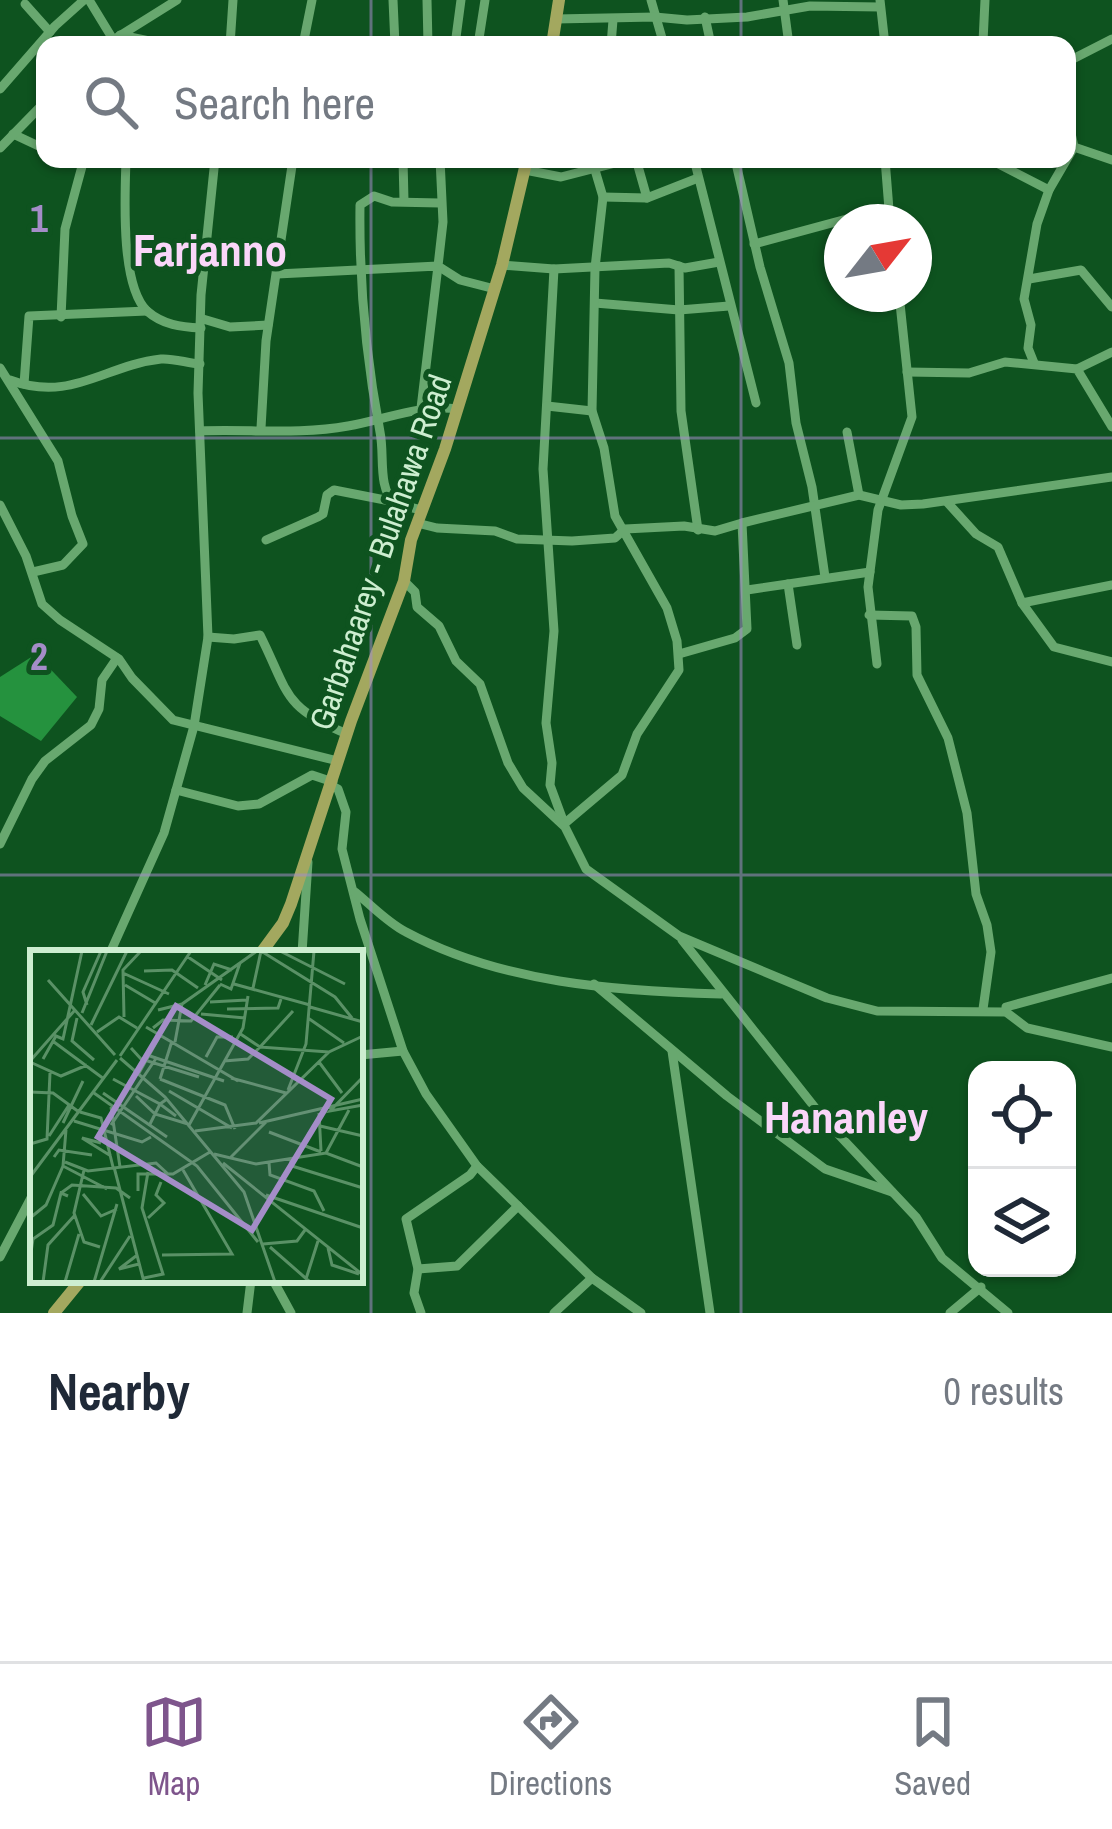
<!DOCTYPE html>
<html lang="en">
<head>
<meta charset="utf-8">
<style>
	:root { --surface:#fff; --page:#f6f6f7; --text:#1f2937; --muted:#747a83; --line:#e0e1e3; --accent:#7e558c }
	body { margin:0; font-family:"Archivo Narrow",sans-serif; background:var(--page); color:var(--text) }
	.controls { position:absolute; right:36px; bottom:36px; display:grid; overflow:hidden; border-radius:24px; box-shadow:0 3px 9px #0004 }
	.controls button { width:108px; height:108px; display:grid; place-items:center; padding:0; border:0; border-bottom:3px solid var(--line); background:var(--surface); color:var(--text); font:60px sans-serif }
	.compass { position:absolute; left:824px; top:204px; width:108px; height:108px; border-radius:50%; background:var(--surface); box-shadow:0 3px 9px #0004; rotate:59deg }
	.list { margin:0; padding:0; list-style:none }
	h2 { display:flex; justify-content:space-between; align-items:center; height:156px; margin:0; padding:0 48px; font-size:51px }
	h2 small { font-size:39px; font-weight:400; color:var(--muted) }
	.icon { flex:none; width:66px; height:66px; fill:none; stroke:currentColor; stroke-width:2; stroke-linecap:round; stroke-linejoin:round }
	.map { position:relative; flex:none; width:1112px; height:1313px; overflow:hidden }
	.search { position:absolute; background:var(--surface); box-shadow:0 3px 9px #0004; left:36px; right:36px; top:36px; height:132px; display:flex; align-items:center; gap:30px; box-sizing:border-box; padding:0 42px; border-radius:24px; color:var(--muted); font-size:45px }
	.sheet { height:348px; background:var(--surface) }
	nav { display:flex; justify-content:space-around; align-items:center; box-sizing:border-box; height:168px; border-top:3px solid var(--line); background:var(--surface); font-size:33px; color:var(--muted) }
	nav a { display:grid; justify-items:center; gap:6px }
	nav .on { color:var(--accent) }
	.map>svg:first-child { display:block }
	.water { fill:#25923e }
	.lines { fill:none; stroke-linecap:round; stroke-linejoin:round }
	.minor { stroke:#68a86f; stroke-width:9 }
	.major { stroke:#a3a85f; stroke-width:12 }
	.grid { fill:none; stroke:#a48dc8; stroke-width:3; stroke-opacity:0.55 }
	.labels { text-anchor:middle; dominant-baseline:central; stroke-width:10; stroke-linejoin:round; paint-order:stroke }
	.street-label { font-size:33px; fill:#cdeed0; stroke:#0e531f }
	.district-label { font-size:45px; font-weight:bold; fill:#fad6f9; stroke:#0e531f }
	.inset-road { fill:none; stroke:#5a9166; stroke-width:3 }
	.view { fill:#a48dc8; fill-opacity:0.15; stroke:#a48dc8; stroke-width:6 }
	.inset-edge { fill:none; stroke:#cdeed0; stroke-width:6 }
	.grid-label { font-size:39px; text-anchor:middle; font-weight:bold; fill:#a48dc8; stroke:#0e531f; stroke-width:10; stroke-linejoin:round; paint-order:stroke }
</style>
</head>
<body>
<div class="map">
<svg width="1112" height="1313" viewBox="0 0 1112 1313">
	<rect width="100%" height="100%" fill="#0e531f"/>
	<polygon class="water" points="36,654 77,697 41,741 0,716 0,677"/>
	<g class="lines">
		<g class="minor">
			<polyline points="89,0 114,41"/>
			<polyline points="393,0 395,45"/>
			<polyline points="427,0 428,45"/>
			<polyline points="651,0 664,45"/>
			<polyline points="783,0 789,45"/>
			<polyline points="880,0 885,45"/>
			<polyline points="985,0 983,42 988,45"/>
			<polyline points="25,4 50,32"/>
			<polyline points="705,17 711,45"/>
			<polyline points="556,19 655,17 687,20 747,17 810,6 880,7"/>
			<polyline points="120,35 164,44 241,45"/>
			<polyline points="105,45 177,0"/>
			<polyline points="230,45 233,0"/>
			<polyline points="303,45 312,0"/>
			<polyline points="455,45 461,0"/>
			<polyline points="478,45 485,0"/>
			<polyline points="611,45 613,20"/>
			<polyline points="1067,62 1112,39"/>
			<polyline points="0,89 55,26 84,0"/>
			<polyline points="1067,115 1074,147 1112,160"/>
			<polyline points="13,134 45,149"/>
			<polyline points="0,148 45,102"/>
			<polyline points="88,159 126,163"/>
			<path d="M126 159C125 194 120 285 147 311 163 325 181 327 201 328"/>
			<polyline points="242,159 293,160"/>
			<polyline points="403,159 404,201"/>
			<polyline points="440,159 443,222 438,266 460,280 495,289"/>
			<polyline points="636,159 647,198"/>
			<polyline points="694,159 756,403"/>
			<polyline points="735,159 760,267 789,363 796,423 812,487 825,577"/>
			<polyline points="885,159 890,222"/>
			<polyline points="989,159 1049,190"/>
			<polyline points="525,170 561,177 631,159"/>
			<polyline points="603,197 647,198 698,178"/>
			<polyline points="754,244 854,217 889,214"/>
			<polyline points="502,265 554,269 669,263 685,268 719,262"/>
			<polyline points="679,266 681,411 698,530"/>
			<polyline points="554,269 543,469 554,631 546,723 552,763 550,785 564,823"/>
			<polyline points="277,274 438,266 421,408"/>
			<polyline points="1029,279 1081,270 1112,307"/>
			<polyline points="595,303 679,310 729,306"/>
			<polyline points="61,317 65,229 84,159"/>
			<polyline points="203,319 230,327 268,325"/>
			<polyline points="1034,363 1028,348 1031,325 1024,299 1037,224 1049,190 1074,147"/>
			<polyline points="0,368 58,461 72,516 83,544 63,565 33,572"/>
			<polyline points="1077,369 1112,352"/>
			<polyline points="907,372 969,373 1005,362 1077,369 1112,427"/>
			<path d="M10 380C71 403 105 365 161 359 173 358 187 363 200 364"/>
			<polyline points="24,384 29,316 147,311"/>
			<polyline points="547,406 592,411"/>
			<polyline points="261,428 266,341 293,159"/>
			<path d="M200 431C248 429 300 435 348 426 385 420 419 404 457 409"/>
			<polyline points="847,432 859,495"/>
			<polyline points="947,502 976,534 998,547 1022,603 1054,647 1112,662"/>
			<polyline points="0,505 26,556 42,604 60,620 119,659 132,678 173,720 338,761"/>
			<path d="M422 510 395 504C377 487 385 456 380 432 366 358 359 281 360 205L374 196 392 202 440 203"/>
			<polyline points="417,523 437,528 495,531 517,539 572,541 615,538 625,529 684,526 715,531 742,523 859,495 901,505 923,504 1112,477"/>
			<polyline points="266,540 318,517 323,514 327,495 334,490 390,501"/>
			<polyline points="404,581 415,592 417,607 439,626 456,661 480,684 508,763 523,788 565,827 586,869 679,936 827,998 877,1011 1006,1012 1027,1028 1112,1047"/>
			<polyline points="788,584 797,645"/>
			<polyline points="747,590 870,572"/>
			<polyline points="1022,603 1112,585"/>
			<polyline points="869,615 912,616 916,627 917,675 948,738 967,813 976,894 987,925 991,952 983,1009"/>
			<path d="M208 637 234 639 260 635C289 693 282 707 347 734"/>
			<polyline points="679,654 735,638 747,629 742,523"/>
			<polyline points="877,664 868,587 878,510 912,417 899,294"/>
			<polyline points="332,786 338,789 346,812 342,849 360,919 403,1051 426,1094 477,1166 592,1278 641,1313"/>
			<polyline points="176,790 238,806 259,804 312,775 333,782"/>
			<polyline points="564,824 622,775 637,734 679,670 677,641 667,608 615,516 604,448 592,411 595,268 603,197 595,170"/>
			<polyline points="0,844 32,779 45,761 91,725 99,709 102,680 117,658"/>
			<path d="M355 892C371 905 388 923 406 932 501 983 615 991 721 994"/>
			<polyline points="682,940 824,1119 916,1217 942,1258 1008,1313"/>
			<polyline points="110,953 164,833 194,726 208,637 198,393 201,295 215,159"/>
			<polyline points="302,953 308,862"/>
			<polyline points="594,984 727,1096 825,1169 892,1192"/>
			<polyline points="1006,1012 1006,1007 1112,978"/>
			<polyline points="672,1051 710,1313"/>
			<polyline points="360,1055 403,1051"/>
			<polyline points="0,1257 33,1194"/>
			<polyline points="418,1269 457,1266 518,1206"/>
			<polyline points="273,1280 291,1313"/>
			<polyline points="247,1313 251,1280"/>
			<polyline points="421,1313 414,1293 418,1269 406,1219 470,1175 477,1166"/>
			<polyline points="554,1313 592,1278"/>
			<polyline points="950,1313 981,1287"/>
		</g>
		<g class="major">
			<polyline points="552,45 559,0"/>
			<polyline points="261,953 283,923 291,904 351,721 404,581 411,540 445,449 502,265 527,159"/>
			<polyline points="54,1313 81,1280"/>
		</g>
	</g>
	<path class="grid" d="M371 0V45M741 0V45M371 159V1313M741 159V1313M0 438H1112M0 875H1112"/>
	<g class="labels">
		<g class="street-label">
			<text transform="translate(380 552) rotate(-71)">Garbahaarey - Bulahawa Road</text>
		</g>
		<g class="district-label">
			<text x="210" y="249">Farjanno</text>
			<text x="846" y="1116">Hananley</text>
		</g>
	</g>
	<g transform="translate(30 950)">
		<rect width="333" height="333" fill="#0e531f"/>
		<path class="inset-road" d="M231 1 305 47 322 68M250 1 315 34M158 7 192 30M114 21 142 20 168 38M93 23 139 44M18 30 85 105M190 34 201 39 210 13M204 34 280 55M95 35 127 54M175 35 184 14 202 20M223 38 231 1M180 52 217 50M57 55 53 42 71 1M280 57 333 72M197 59 248 58 251 49M128 60 152 54 227 1M52 63 77 1M171 64 215 68M94 67 93 20 111 1M47 68 42 91 64 110M278 68 314 93M61 75 97 1M116 77 208 131M123 78 133 70 161 71 190 35M67 82 89 67 107 78M209 83 230 97 263 61M24 92 74 129M145 92 152 54M101 98 111 109 169 127M90 106 161 1M120 106 194 131M176 107 187 87H203M90 108 135 147 214 242 245 332M13 109 26 86 33 89 52 1M0 111 45 60M194 111 218 109 230 97 299 102M0 112 31 126 57 115M289 112 312 143M109 123 131 84M333 127 300 161 333 155M201 128 256 143M83 129 130 154 137 149M130 129 195 155 205 179M130 129 142 91M258 140 276 94 284 1M139 141 202 178M0 142 23 143 49 162M64 143 167 216 228 292M73 143 137 187M106 146 125 164 158 174M81 157 90 217M50 162 71 168 83 217M289 163 291 201M44 171 112 192 121 187M33 173 53 131M229 173 333 149M120 174 130 154 146 166M81 175 127 107M159 175 213 78 218 46M290 176 333 186M165 181 226 173 299 102 333 86M239 182 291 202M19 186 39 155M71 193 52 188 81 206M0 194 17 189 20 123M296 203 319 160M184 204 226 214 296 203 333 217M24 207 29 200 62 205M201 207 236 172M260 208 262 216 333 238M35 212 58 221 126 213 138 224M193 213 333 325M239 213 240 225 284 241 294 261M33 216 77 239M84 217 114 332M54 220 44 263 54 292 70 297M0 227 87 110M108 241V224H143L180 202M31 243 42 235 86 238 100 248M53 244 71 266 87 259M236 245 333 278M0 268 16 255 33 216 36 180M118 268 134 253 126 245 131 232M233 294 267 291 275 280M240 297 280 332M298 298 302 315 329 324M132 305 202 304 153 220M106 306 89 319 109 314M0 309 3 289 23 275 31 243 38 246M114 328 133 324 112 258 118 222M276 329 288 291M13 332 18 295 45 265M35 332 49 284M64 332 87 254M70 332 100 286"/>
		<path class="view" d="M146 56 301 149 222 280 68 187Z"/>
		<rect width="333" height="333" class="inset-edge"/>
	</g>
	<g class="grid-label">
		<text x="39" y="232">1</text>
		<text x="39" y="670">2</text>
	</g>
</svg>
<div class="controls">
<button><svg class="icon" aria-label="locate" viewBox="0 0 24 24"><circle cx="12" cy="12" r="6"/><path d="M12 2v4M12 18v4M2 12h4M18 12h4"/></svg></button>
<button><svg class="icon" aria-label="layers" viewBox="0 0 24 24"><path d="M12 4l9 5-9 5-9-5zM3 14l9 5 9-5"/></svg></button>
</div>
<svg class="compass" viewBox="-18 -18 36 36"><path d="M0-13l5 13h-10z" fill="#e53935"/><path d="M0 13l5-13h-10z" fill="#747a83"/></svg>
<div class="search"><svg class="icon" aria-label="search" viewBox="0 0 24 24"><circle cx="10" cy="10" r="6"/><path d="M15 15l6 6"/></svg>Search here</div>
</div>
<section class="sheet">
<h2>Nearby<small>0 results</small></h2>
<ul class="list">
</ul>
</section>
<nav>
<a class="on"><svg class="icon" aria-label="map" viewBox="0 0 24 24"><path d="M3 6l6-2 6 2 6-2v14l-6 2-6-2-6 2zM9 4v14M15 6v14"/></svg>Map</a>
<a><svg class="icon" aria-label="directions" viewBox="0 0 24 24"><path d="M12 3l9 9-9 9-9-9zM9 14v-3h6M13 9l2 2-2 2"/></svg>Directions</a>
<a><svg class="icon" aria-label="saved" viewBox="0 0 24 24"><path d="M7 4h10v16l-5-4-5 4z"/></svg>Saved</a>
</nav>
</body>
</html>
